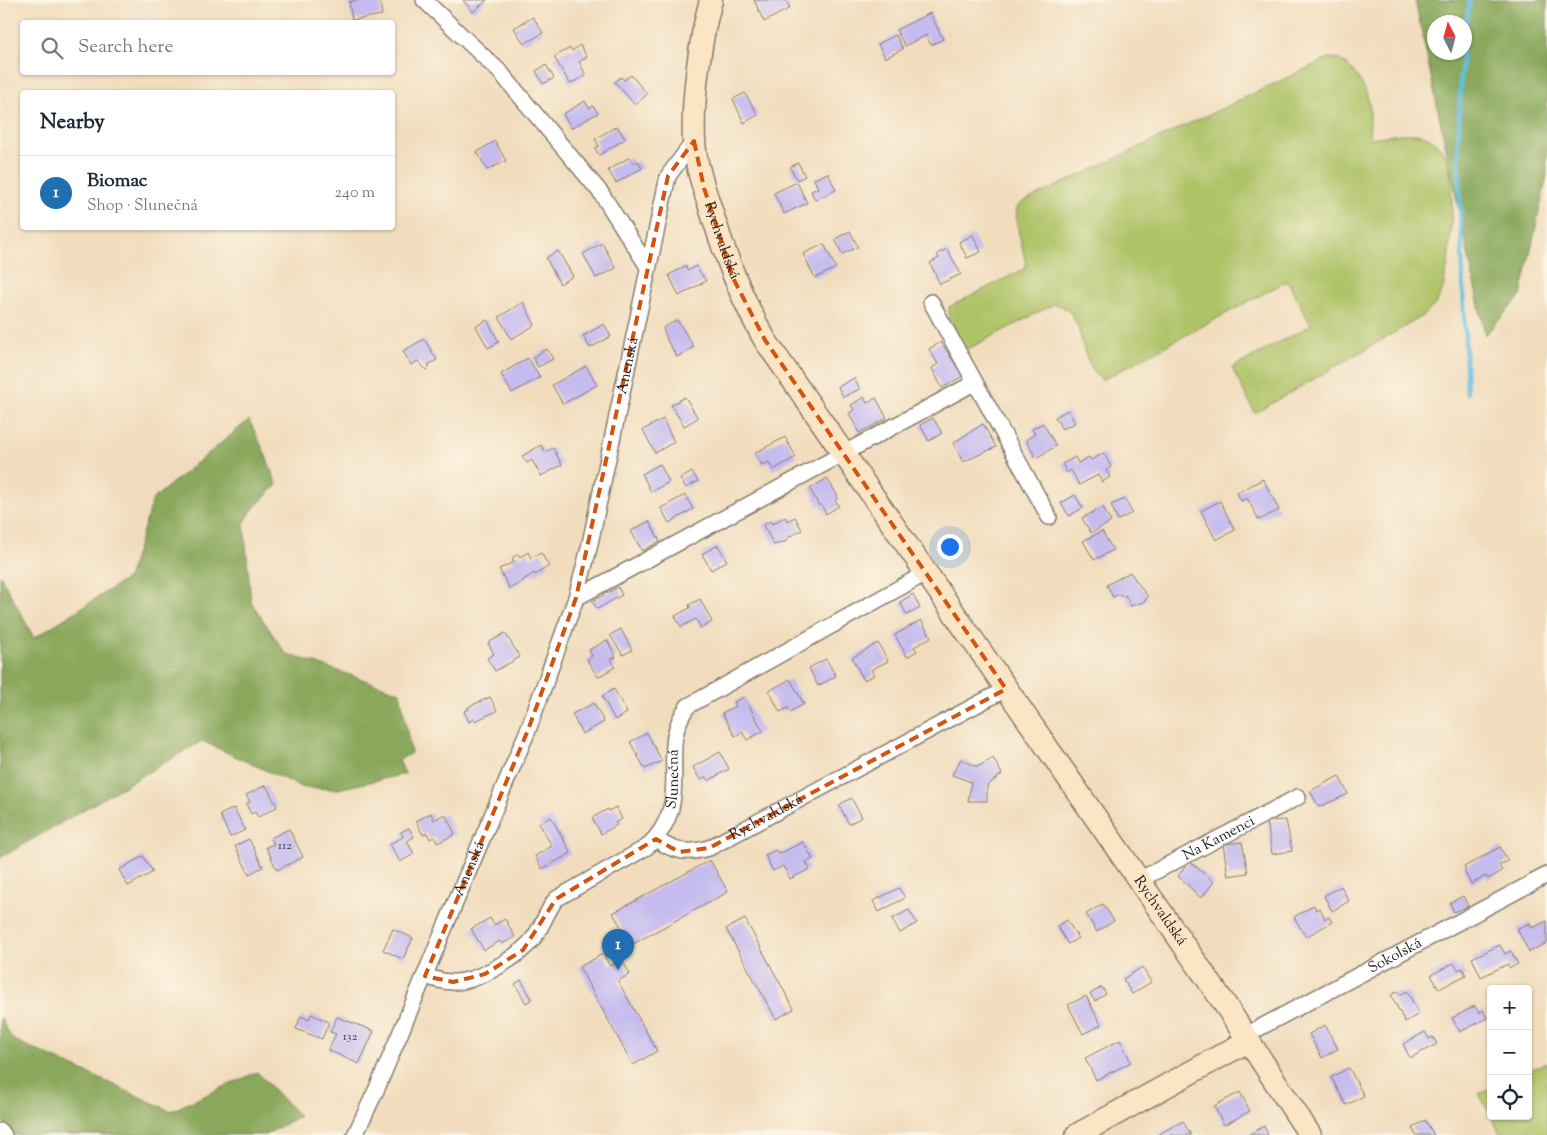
<!DOCTYPE html>
<html lang="en">
<head>
<meta charset="utf-8">
<style>
	:root { --surface:#fff; --page:#f6f6f7; --text:#1f2937; --muted:#747a83; --line:#e0e1e3; --accent:#1f6fb2 }
	body { margin:0; font-family:"Sorts Mill Goudy",serif; background:var(--page); color:var(--text) }
	.controls { position:absolute; right:15px; bottom:15px; display:grid; overflow:hidden; border-radius:5px; box-shadow:0 1px 4px #0004 }
	.controls button { width:45px; height:45px; display:grid; place-items:center; padding:0; border:0; border-bottom:1px solid var(--line); background:var(--surface); color:var(--text); font:25px sans-serif }
	.compass { position:absolute; left:1427px; top:15px; width:45px; height:45px; border-radius:50%; background:var(--surface); box-shadow:0 1px 4px #0004; rotate:354deg }
	.you { position:absolute; left:949px; top:546px; width:18px; height:18px; margin:-12px; border:4px solid #fff; border-radius:50%; background:#1a73e8; box-shadow:0 0 0 8px #1a73e833 }
	.badge { display:grid; place-items:center; width:32px; height:32px; border-radius:50%; background:var(--accent); color:#fff; font-size:16px; font-weight:700 }
	.pin { position:absolute; translate:-50% -41px; filter:drop-shadow(0 1px 2px #0008) }
	.pin::after { content:''; position:absolute; top:26px; width:18px; height:15px; background:inherit; clip-path:polygon(0 0,100% 0,50% 100%) }
	.list { margin:0; padding:0; list-style:none }
	h2 { display:flex; justify-content:space-between; align-items:center; height:65px; margin:0; padding:0 20px; font-size:21px }
	h2 small { font-size:16px; font-weight:400; color:var(--muted) }
	.list li { display:grid; grid-template-columns:32px 1fr auto; gap:15px; align-items:center; box-sizing:border-box; height:75px; padding:0 20px; border-top:1px solid var(--line) }
	.list b { display:block; font-size:19px; white-space:nowrap }
	.list p { margin:0; font-size:16px; white-space:nowrap; color:var(--muted) }
	.list em { font-size:16px; font-style:normal; color:var(--muted) }
	.icon { flex:none; width:28px; height:28px; fill:none; stroke:currentColor; stroke-width:2; stroke-linecap:round; stroke-linejoin:round }
	.map { position:relative; flex:none; width:1547px; height:1135px; overflow:hidden }
	.search { position:absolute; background:var(--surface); box-shadow:0 1px 4px #0004; left:20px; top:20px; width:375px; height:55px; display:flex; align-items:center; gap:12px; box-sizing:border-box; padding:0 18px; border-radius:5px; color:var(--muted); font-size:19px }
	.panel { position:absolute; background:var(--surface); box-shadow:0 1px 4px #0004; left:20px; top:90px; width:375px; height:140px; border-radius:5px }
	.map>svg:first-child { display:block }
	.green { fill:#aec266; stroke:#656f41 }
	.forest { fill:#8aa85b; stroke:#53623c; fill-rule:evenodd }
	.lines { fill:none; stroke-linecap:round; stroke-linejoin:round }
	.stream { stroke:#62bde0; stroke-width:4.5 }
	.building { fill:#c5bbef }
	.street-casing { stroke:#867c6c; stroke-width:18 }
	.secondary-casing { stroke:#867c6c; stroke-width:25 }
	.street { stroke:#fff; stroke-width:15 }
	.secondary { stroke:#fce5c4; stroke-width:22 }
	.marked { fill:none; stroke:#d4530e; stroke-width:4; stroke-dasharray:10 6; stroke-linejoin:round }
	.labels { text-anchor:middle; dominant-baseline:central; stroke-width:4; stroke-linejoin:round; paint-order:stroke }
	.number-label { font-size:12px; fill:#464451 }
	.street-label { font-size:15px; fill:#1c1c1c; stroke:#fcf5e5 }
</style>
</head>
<body>
<div class="map">
<svg width="1547" height="1135" viewBox="0 0 1547 1135">
	<rect width="100%" height="100%" fill="#fcf5e5"/>
	<filter id="ink" filterUnits="userSpaceOnUse"><feTurbulence type="fractalNoise" baseFrequency=".02" numOctaves="2"/><feDisplacementMap in="SourceGraphic" scale="10" xChannelSelector="R" yChannelSelector="G"/><feConvolveMatrix kernelMatrix="1 2 1 2 8 2 1 2 1" color-interpolation-filters="sRGB"/></filter>
	<filter id="wash" filterUnits="userSpaceOnUse"><feTurbulence type="fractalNoise" baseFrequency=".0096" numOctaves="4" result="noise"/><feDisplacementMap in="SourceGraphic" scale="20" xChannelSelector="R" yChannelSelector="G"/><feGaussianBlur stdDeviation="1.12" result="paint"/><feColorMatrix in="noise" values="0 0 0 0 0 0 0 0 0 0 0 0 0 0 0 0 0 1.4 0 .05"/><feComposite in="paint" operator="in"/></filter>
	<g filter="url(#wash)">
		<rect width="100%" height="100%" fill="#f1ddbd"/>
		<g class="green">
			<path d="M1329 58C1340 58 1345 62 1352 70 1364 84 1371 99 1370 118 1370 125 1368 130 1371 138 1389 136 1419 128 1434 141 1438 145 1444 152 1446 156 1457 181 1451 271 1440 296 1437 304 1429 310 1423 316L1255 413 1232 368 1311 325 1288 282H1285L1102 380C1075 361 1088 309 1054 304L970 348H965L949 319V307L1024 269 1026 264 1016 220 1017 207 1023 202Z"/>
			<polygon points="1547,1062 1547,1135 1501,1135 1491,1116 1528,1116 1528,1071"/>
			<polygon points="1491,1089 1491,1115 1479,1094"/>
		</g>
		<g class="forest">
			<path d="M1415 0H1547V175L1521 296 1485 335ZM1434 22H1464V52H1434Z"/>
			<polygon points="249,420 264,451 277,485 253,509 244,523 251,602 285,653 400,692 411,753 399,760 405,774 338,789 304,788 202,741 0,858 0,575 34,638 128,578 153,499"/>
			<polygon points="0,1017 12,1039 171,1111 257,1072 299,1116 265,1135 14,1135 0,1118"/>
		</g>
		<g class="lines">
			<g class="stream">
				<polyline points="1464,34 1470,0"/>
				<polyline points="1462,52 1458,140 1467,393"/>
			</g>
		</g>
		<g id="blocks">
			<g class="building">
				<polygon points="359,0 380,0 382,15 352,20 349,2"/>
				<polygon points="463,0 487,0 473,12"/>
				<polygon points="754,0 786,0 790,8 764,22"/>
				<polygon points="930,13 943,39 931,45 926,35 905,46 896,30"/>
				<polygon points="533,17 543,33 524,44 514,28"/>
				<polygon points="896,35 903,49 885,58 878,44"/>
				<polygon points="580,45 587,57 579,62 586,75 570,84 554,57 570,48 572,51"/>
				<polygon points="546,65 554,78 543,84 536,71"/>
				<polygon points="631,75 647,94 635,105 615,82 621,77 624,80"/>
				<polygon points="745,93 758,115 744,123 733,99"/>
				<polygon points="585,101 589,108 593,106 598,113 571,128 563,114"/>
				<polygon points="617,126 625,139 599,155 595,148 599,146 595,139"/>
				<polygon points="495,141 506,161 487,170 477,152"/>
				<polygon points="630,157 634,163 638,161 642,168 616,183 608,170"/>
				<polygon points="798,163 805,176 797,180 790,167"/>
				<polygon points="828,173 836,190 815,200 811,191 818,188 814,179"/>
				<polygon points="797,182 807,203 784,214 774,193"/>
				<polygon points="850,231 858,247 842,254 835,239"/>
				<polygon points="973,235 981,252 967,258 959,242"/>
				<polygon points="602,243 616,268 596,278 583,254"/>
				<polygon points="824,244 836,268 815,278 803,254"/>
				<polygon points="947,249 961,274 940,284 930,263 939,258 937,254"/>
				<polygon points="558,251 573,276 560,284 546,258"/>
				<polygon points="685,266 688,271 696,266 706,281 679,296 669,275"/>
				<polygon points="523,302 535,325 511,339 499,317"/>
				<polygon points="487,320 499,342 488,348 476,326"/>
				<polygon points="677,320 694,347 677,357 668,342 663,328"/>
				<polygon points="604,324 611,336 590,348 583,336"/>
				<polygon points="424,339 437,360 429,364 429,368 426,370 418,361 411,365 403,351"/>
				<polygon points="941,342 963,376 942,388 932,368 938,364 929,349"/>
				<polygon points="547,349 553,359 538,367 533,357"/>
				<polygon points="528,358 540,377 512,393 501,374"/>
				<polygon points="586,366 597,385 563,404 552,385"/>
				<polygon points="854,378 860,389 843,397 838,387"/>
				<polygon points="685,397 698,418 684,426 671,405"/>
				<polygon points="864,397 867,403 876,398 887,418 859,433 849,413 854,410 851,405"/>
				<polygon points="1068,410 1075,423 1062,429 1055,417"/>
				<polygon points="933,418 942,433 929,441 920,425"/>
				<polygon points="663,419 674,442 655,453 643,430"/>
				<polygon points="1043,423 1056,446 1036,458 1026,440 1035,434 1032,429"/>
				<polygon points="983,424 996,447 963,462 953,443"/>
				<polygon points="785,437 796,457 773,470 769,462 762,465 755,453"/>
				<polygon points="541,445 545,452 553,448 562,465 541,476 532,460 527,463 522,456"/>
				<polygon points="1104,453 1111,467 1106,470 1110,477 1102,482 1098,475 1079,485 1071,470 1067,473 1062,464 1075,457 1078,463 1089,457 1091,460"/>
				<polygon points="660,464 669,482 651,492 642,474"/>
				<polygon points="692,472 698,481 686,488 680,479"/>
				<polygon points="827,478 837,495 838,498 835,500 839,506 826,514 821,504 819,506 810,489"/>
				<polygon points="1263,479 1279,510 1259,520 1247,498 1241,501 1237,493"/>
				<polygon points="685,495 693,509 669,523 661,508"/>
				<polygon points="1075,495 1083,508 1069,516 1061,503"/>
				<polygon points="1125,499 1132,513 1118,520 1111,505"/>
				<polygon points="1220,501 1235,530 1216,540 1201,511"/>
				<polygon points="1103,507 1111,522 1091,533 1082,518"/>
				<polygon points="785,517 787,521 795,517 802,530 787,538 787,541 774,545 763,525 770,521 772,524"/>
				<polygon points="649,521 660,541 642,551 631,531"/>
				<polygon points="1102,531 1113,550 1094,560 1083,541"/>
				<polygon points="718,545 727,561 711,570 702,554"/>
				<polygon points="528,552 531,558 541,553 549,566 535,575 534,573 510,589 499,569 514,562 512,558 518,554 520,557"/>
				<polygon points="1130,572 1148,597 1143,602 1131,606 1125,595 1122,597 1120,594 1113,597 1107,585"/>
				<polygon points="618,587 622,595 597,609 592,601"/>
				<polygon points="913,594 920,608 907,615 900,602"/>
				<polygon points="700,599 712,622 701,628 696,619 681,627 675,616 690,608 689,605"/>
				<polygon points="921,620 931,637 914,647 917,651 907,657 895,635"/>
				<polygon points="621,629 632,650 623,655 610,635"/>
				<polygon points="505,633 520,657 495,671 487,658 494,654 488,643"/>
				<polygon points="607,640 616,657 611,659 615,667 598,677 587,660 592,656 589,650"/>
				<polygon points="878,643 888,661 871,670 874,675 864,680 852,658"/>
				<polygon points="826,659 836,676 818,686 809,668"/>
				<polygon points="790,679 804,704 790,712 788,708 780,712 769,691"/>
				<polygon points="614,689 627,713 615,720 602,696"/>
				<polygon points="490,697 497,711 475,721 474,719 469,722 464,711 469,709 468,707"/>
				<polygon points="744,697 763,731 747,740 742,732 735,736 722,713 736,706 734,702"/>
				<polygon points="594,703 604,722 582,734 572,714"/>
				<polygon points="647,733 662,761 645,769 630,742"/>
				<polygon points="720,752 729,769 708,781 706,777 700,780 693,767"/>
				<polygon points="993,758 1002,774 987,786 987,801 968,801 971,782 952,775 961,759 975,766 979,766"/>
				<polygon points="1339,776 1348,794 1319,807 1310,791"/>
				<polygon points="266,785 277,807 258,817 255,812 251,814 246,804 250,802 246,795"/>
				<polygon points="851,798 862,817 849,824 839,805"/>
				<polygon points="616,807 622,819 615,823 617,825 601,834 592,818 608,809 609,811"/>
				<polygon points="234,808 245,830 230,837 220,815"/>
				<polygon points="431,813 434,820 445,814 455,834 438,843 434,837 430,839 427,833 423,835 416,821"/>
				<polygon points="551,817 571,853 542,869 535,856 552,846 539,823"/>
				<polygon points="1286,820 1292,851 1272,854 1267,821"/>
				<polygon points="409,828 414,837 407,841 414,854 400,862 390,844 403,837 401,832"/>
				<polygon points="289,829 303,857 277,870 266,847 274,844 271,838"/>
				<polygon points="249,839 263,867 249,874 235,846"/>
				<polygon points="803,842 813,859 806,862 810,869 790,879 783,866 773,871 765,855 776,850 779,854"/>
				<polygon points="1242,842 1248,873 1228,876 1223,844"/>
				<polygon points="1500,847 1508,861 1499,865 1502,871 1488,879 1486,876 1471,884 1464,871 1466,870 1464,867"/>
				<polygon points="143,856 153,872 128,886 119,870"/>
				<polygon points="710,860 728,892 631,945 613,913"/>
				<polygon points="1189,861 1214,882 1201,898 1178,876"/>
				<polygon points="1341,886 1349,901 1332,911 1324,896"/>
				<polygon points="899,888 905,898 879,912 873,901"/>
				<polygon points="1463,896 1468,906 1454,912 1450,903"/>
				<polygon points="1103,904 1114,921 1097,932 1086,914"/>
				<polygon points="1314,905 1316,910 1320,908 1325,919 1329,917 1332,922 1306,937 1294,917"/>
				<polygon points="909,910 917,923 900,933 892,919"/>
				<polygon points="490,918 494,925 505,919 515,937 502,944 500,941 484,950 471,929"/>
				<polygon points="745,919 794,1009 776,1019 726,929"/>
				<polygon points="1067,920 1078,938 1068,944 1057,926"/>
				<polygon points="1547,921 1547,943 1529,952 1517,929 1530,923 1532,928"/>
				<polygon points="393,929 413,938 403,959 383,950"/>
				<polygon points="1500,945 1505,954 1511,951 1518,964 1510,968 1508,964 1481,977 1472,958"/>
				<polygon points="603,954 610,966 622,960 630,974 618,981 657,1051 633,1065 579,967"/>
				<polygon points="1454,963 1458,970 1462,968 1466,975 1439,989 1431,975"/>
				<polygon points="1142,967 1151,982 1132,994 1123,979"/>
				<polygon points="521,980 532,999 526,1003 515,984"/>
				<polygon points="1102,987 1106,994 1095,1001 1090,994"/>
				<polygon points="1398,991 1400,995 1407,991 1419,1014 1405,1022 1391,995"/>
				<polygon points="1086,996 1101,1025 1083,1034 1068,1005"/>
				<polygon points="1475,1006 1479,1013 1483,1010 1487,1018 1460,1032 1452,1018"/>
				<polygon points="311,1014 329,1022 322,1039 296,1029 301,1016 309,1020"/>
				<polygon points="337,1017 374,1031 359,1064 328,1050 336,1034 330,1032"/>
				<polygon points="1325,1025 1338,1049 1322,1058 1309,1034"/>
				<polygon points="1425,1032 1429,1039 1433,1037 1437,1044 1410,1058 1403,1044"/>
				<polygon points="1120,1040 1131,1062 1096,1080 1085,1058"/>
				<polygon points="1349,1068 1364,1096 1346,1105 1331,1077"/>
				<polygon points="1240,1092 1250,1111 1224,1125 1214,1106"/>
				<polygon points="1425,1120 1434,1135 1416,1135 1412,1128"/>
				<polygon points="1183,1121 1191,1135 1157,1135"/>
				<polygon points="1264,1126 1268,1135 1248,1135"/>
			</g>
		</g>
	</g>
	<g filter="url(#ink)">
		<use href="#blocks" fill-opacity="0" stroke="#867c6c" stroke-width="1"/>
		<g class="lines">
			<defs>
				<g id="street">
					<polyline points="424,0 501,73 601,193 648,267"/>
					<polyline points="931,302 1049,517"/>
					<polyline points="576,598 974,383"/>
					<path id="s1" d="M656 839C674 852 687 854 709 848L1006 689"/>
					<path id="s2" d="M1139 880 1298 797"/>
					<path id="s3" d="M425 976C434 979 442 982 452 982 476 983 517 958 532 940 542 928 546 912 556 899L647 847C698 799 654 751 688 706L926 573"/>
					<path id="s4" d="M1244 1036 1547 875"/>
					<polyline points="0,1131 4,1135"/>
					<path id="s5" d="M355 1135 378 1086 528 730 576 598 589 548 668 176 694 141"/>
				</g>
				<g id="secondary">
					<path id="s6" d="M711 0C700 39 692 100 694 140 695 162 703 186 710 207 725 255 740 296 765 340L1224 1003 1310 1135"/>
					<polyline points="1077,1135 1248,1041"/>
				</g>
			</defs>
			<use href="#street" class="street-casing"/>
			<use href="#secondary" class="secondary-casing"/>
			<use href="#street" class="street"/>
			<use href="#secondary" class="secondary"/>
		</g>
	</g>
	<path class="marked" d="M694 141 704 188 733 278 765 340 1006 689 709 848 679 852 656 839 556 899 523 950 485 974 453 982 425 976 528 730 576 598 668 176Z"/>
	<g class="labels">
		<g class="number-label">
			<text x="285" y="846">112</text>
			<text x="350" y="1037">132</text>
		</g>
		<g class="street-label">
			<text stroke="none"><textPath href="#s6" startOffset="246">Rychvaldská</textPath></text>
			<text stroke="none"><textPath href="#s5" startOffset="819">Anenská</textPath></text>
			<text stroke="none"><textPath href="#s3" startOffset="348">Slunečná</textPath></text>
			<text stroke="none"><textPath href="#s1" startOffset="121">Rychvaldská</textPath></text>
			<text stroke="none"><textPath href="#s2" startOffset="90">Na Kamenci</textPath></text>
			<text stroke="none"><textPath href="#s5" startOffset="290">Anenská</textPath></text>
			<text stroke="none"><textPath href="#s6" startOffset="1049">Rychvaldská</textPath></text>
			<text stroke="none"><textPath href="#s4" startOffset="171">Sokolská</textPath></text>
		</g>
	</g>
</svg>
<div class="controls">
<button>+</button>
<button>−</button>
<button><svg class="icon" aria-label="locate" viewBox="0 0 24 24"><circle cx="12" cy="12" r="6"/><path d="M12 2v4M12 18v4M2 12h4M18 12h4"/></svg></button>
</div>
<svg class="compass" viewBox="-18 -18 36 36"><path d="M0-13l5 13h-10z" fill="#e53935"/><path d="M0 13l5-13h-10z" fill="#747a83"/></svg>
<div class="you"></div>
<div class="pin badge" style="left:618px;top:970px">1</div>
<div class="search"><svg class="icon" aria-label="search" viewBox="0 0 24 24"><circle cx="10" cy="10" r="6"/><path d="M15 15l6 6"/></svg>Search here</div>
<section class="panel">
<h2>Nearby<small></small></h2>
<ul class="list">
<li><span class="badge">1</span><div><b>Biomac</b><p>Shop · Slunečná</p></div><em>240 m</em></li>
</ul>
</section>
</div>
</body>
</html>
